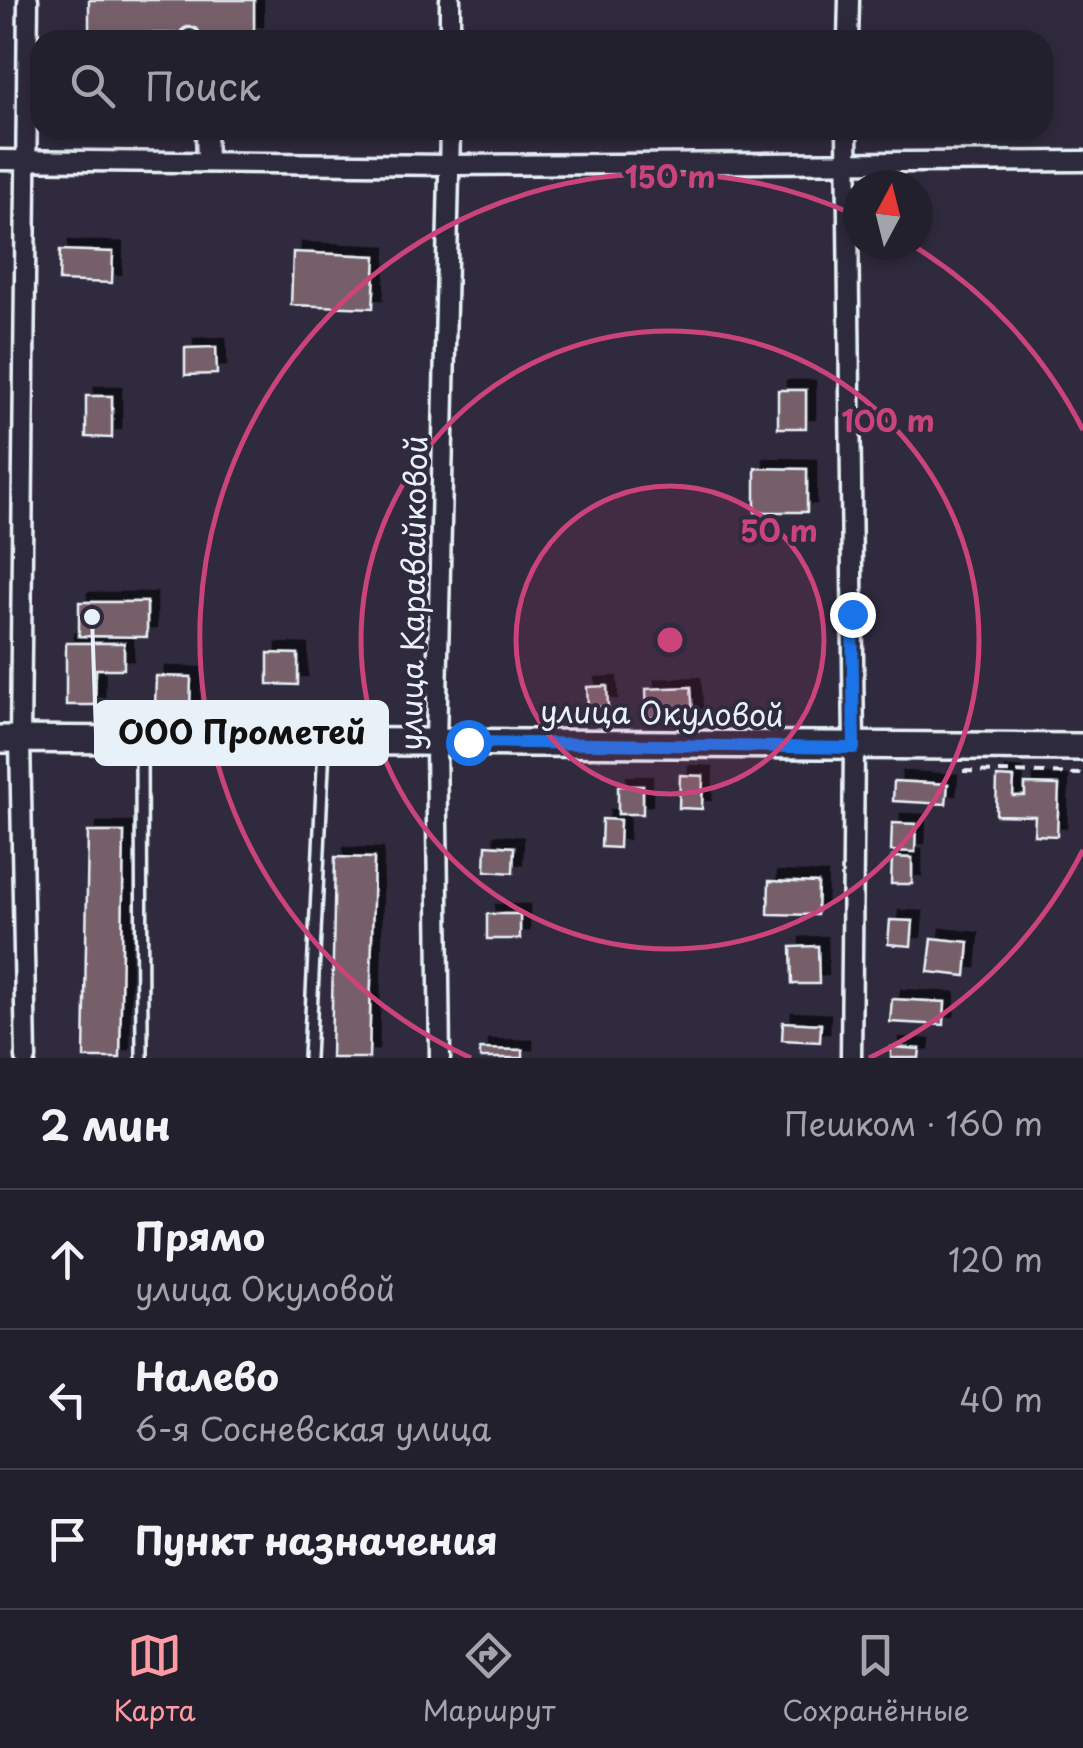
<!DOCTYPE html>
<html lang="ru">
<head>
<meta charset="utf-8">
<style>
	:root { --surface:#23202e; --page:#2f2d3a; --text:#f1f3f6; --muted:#a3a3aa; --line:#403e4a; --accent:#ff9aa2 }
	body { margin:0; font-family:"Playpen Sans",sans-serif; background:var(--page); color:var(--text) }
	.compass { position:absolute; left:843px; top:170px; width:90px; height:90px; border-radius:50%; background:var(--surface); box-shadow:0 5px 15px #0003; rotate:7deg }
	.stop { position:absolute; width:30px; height:30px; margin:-22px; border:8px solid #1a73e8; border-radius:50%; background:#fff }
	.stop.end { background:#1a73e8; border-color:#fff; box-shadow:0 2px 10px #0008 }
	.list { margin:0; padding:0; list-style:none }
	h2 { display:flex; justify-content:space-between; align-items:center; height:130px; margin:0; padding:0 40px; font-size:42px }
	h2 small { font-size:32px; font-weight:400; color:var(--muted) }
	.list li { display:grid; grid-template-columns:65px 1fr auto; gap:30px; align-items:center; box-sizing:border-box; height:140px; padding:0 40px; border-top:2px solid var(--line) }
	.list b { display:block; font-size:38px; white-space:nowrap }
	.list p { margin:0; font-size:32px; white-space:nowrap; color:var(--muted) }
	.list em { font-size:32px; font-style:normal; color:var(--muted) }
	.icon { flex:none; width:55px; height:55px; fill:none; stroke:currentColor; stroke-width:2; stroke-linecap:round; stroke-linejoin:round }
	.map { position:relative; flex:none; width:1083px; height:1058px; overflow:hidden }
	.search { position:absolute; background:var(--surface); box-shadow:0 5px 15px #0003; left:30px; right:30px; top:30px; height:110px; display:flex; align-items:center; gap:25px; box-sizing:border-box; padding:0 35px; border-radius:30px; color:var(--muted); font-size:38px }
	.sheet { height:550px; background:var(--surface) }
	nav { display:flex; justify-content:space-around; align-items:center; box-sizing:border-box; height:140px; border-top:2px solid var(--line); background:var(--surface); font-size:28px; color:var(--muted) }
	nav a { display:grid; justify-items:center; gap:5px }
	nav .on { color:var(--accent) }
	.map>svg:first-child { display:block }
	.building { fill:#765e68; stroke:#e8f1f8; stroke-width:2.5; filter:url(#shadow) }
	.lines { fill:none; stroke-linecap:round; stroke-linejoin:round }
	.lane-casing { stroke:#e8f1f8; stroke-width:16 }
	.street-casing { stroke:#e8f1f8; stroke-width:25 }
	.secondary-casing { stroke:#e8f1f8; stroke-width:32 }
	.path { stroke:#e8f1f8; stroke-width:4; stroke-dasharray:10 8; stroke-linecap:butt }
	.lane { stroke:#2f2a3d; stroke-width:9 }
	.street { stroke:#2f2a3d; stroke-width:18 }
	.secondary { stroke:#2f2a3d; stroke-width:25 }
	.route { stroke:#1a73e8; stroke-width:12 }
	.ring { fill:none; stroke:#ca437a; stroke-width:5 }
	.labels { text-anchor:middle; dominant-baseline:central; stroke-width:8; stroke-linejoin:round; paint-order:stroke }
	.street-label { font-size:30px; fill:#e8f1f8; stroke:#2f2a3d }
	.centre { fill:#ca437a; stroke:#2f2a3d; stroke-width:5 }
	.ring-label { font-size:30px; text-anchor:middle; font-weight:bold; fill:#ca437a; stroke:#2f2a3d; stroke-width:8; stroke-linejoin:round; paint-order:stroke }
	.leader { fill:none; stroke:#e8f1f8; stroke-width:4 }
	.callout-dot { fill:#e8f1f8; stroke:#2f2a3d; stroke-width:4 }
	.callout { fill:#e8f1f8; stroke:#e8f1f8; stroke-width:4 }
	.callout-label { font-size:32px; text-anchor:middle; font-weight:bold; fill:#111 }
</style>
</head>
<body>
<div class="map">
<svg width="1083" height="1058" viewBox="0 0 1083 1058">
	<defs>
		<filter id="shadow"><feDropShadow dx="9" dy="-9" stdDeviation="0" flood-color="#0009"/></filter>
	</defs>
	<rect width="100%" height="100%" fill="#2f2a3d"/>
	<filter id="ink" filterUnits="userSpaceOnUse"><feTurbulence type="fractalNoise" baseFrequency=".01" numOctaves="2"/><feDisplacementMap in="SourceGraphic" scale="20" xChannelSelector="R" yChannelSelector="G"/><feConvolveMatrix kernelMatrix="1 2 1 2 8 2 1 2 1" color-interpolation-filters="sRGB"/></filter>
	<g filter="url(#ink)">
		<g class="building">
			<polygon points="89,0 254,0 254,35 144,33 144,40 89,39"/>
			<polygon points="60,250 113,252 112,283 59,281"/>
			<polygon points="293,252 376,256 373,308 291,305"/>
			<polygon points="216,347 217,374 185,375 185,348"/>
			<rect x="778" y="390" width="28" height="38"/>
			<polygon points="86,396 112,396 112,438 86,437"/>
			<polygon points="755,468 807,469 807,512 755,512"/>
			<polygon points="79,602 147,602 147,637 79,636"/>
			<polygon points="66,643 124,643 124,669 96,669 95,705 66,705"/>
			<polygon points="268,653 298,654 298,685 268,684"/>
			<polygon points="156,676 191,677 190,708 155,707"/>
			<polygon points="607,686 608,707 588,707 587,687"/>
			<polygon points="691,687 693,716 647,718 646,689"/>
			<polygon points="680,775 703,776 702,809 679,808"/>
			<polygon points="997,777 1014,778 1013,796 1025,796 1025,784 1059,785 1057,836 1034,835 1035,816 996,815"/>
			<polygon points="894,781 948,784 946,804 893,801"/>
			<rect x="618" y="786" width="25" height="28"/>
			<polygon points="602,819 620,820 619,848 601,847"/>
			<polygon points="892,823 916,824 915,852 891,851"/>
			<polygon points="88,832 124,832 120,1058 84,1058"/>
			<polygon points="486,845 514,847 513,873 485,871"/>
			<polygon points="335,857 374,858 369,1058 331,1058"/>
			<polygon points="892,857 912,858 912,884 891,884"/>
			<polygon points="769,881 818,883 817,915 768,914"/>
			<rect x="487" y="914" width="33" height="25"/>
			<polygon points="890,920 913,921 911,946 888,944"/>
			<polygon points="932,938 969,942 966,976 928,972"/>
			<polygon points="818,946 819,984 792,984 791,947"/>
			<polygon points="892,999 945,1002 944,1025 890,1022"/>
			<polygon points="783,1022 821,1024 820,1042 782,1040"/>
			<polygon points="891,1047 920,1049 919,1058 891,1058"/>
			<polygon points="480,1049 523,1050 523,1058 480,1058"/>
		</g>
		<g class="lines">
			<defs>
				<g id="lane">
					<polyline points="141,743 142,1058"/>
					<polyline points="309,1058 324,746"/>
				</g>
				<g id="street">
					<polyline points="190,38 191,40"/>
					<polyline points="450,40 450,0"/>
					<polyline points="848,40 849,0"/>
					<polyline points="206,130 207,162"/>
					<polyline points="847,130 854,747 851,1058"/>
					<polyline points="0,160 450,165 1083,161"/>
					<polyline points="26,1058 20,739 28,0"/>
					<polyline points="440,1058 436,742 450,130"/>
				</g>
				<polyline id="secondary" points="0,739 1083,747"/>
			</defs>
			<use href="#lane" class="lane-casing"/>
			<use href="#street" class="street-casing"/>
			<use href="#secondary" class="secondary-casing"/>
			<polyline class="path" points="963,771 1083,774"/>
			<use href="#lane" class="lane"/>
			<use href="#street" class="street"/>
			<use href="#secondary" class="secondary"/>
		</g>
	</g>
	<g class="lines" filter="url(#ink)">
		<polyline class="route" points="468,742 854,748 852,614"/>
	</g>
	<circle cx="670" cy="640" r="154" fill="#ca437a" fill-opacity=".12"/>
	<g class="ring">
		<circle cx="670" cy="640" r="154"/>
		<circle cx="670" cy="640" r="309"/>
		<path d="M1083 850A463 463 0 0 1 869 1058M471 1058A463 463 0 0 1 855 215M912 245A463 463 0 0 1 1083 430"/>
	</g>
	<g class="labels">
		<g class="street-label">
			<text transform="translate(412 593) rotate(-89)">улица Каравайковой</text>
			<text transform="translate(662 712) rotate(1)">улица Окуловой</text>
		</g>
	</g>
	<circle cx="670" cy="640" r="15" class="centre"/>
	<g class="ring-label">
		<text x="670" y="188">150 m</text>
		<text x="888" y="432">100 m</text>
		<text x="779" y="542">50 m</text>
	</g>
	<path class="leader" d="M92 617L96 733"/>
	<circle class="callout-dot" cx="92" cy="617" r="10"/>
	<rect class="callout" x="96" y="702" width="291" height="62" rx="10"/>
	<g class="callout-label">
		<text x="242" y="744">ООО Прометей</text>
	</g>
</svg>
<svg class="compass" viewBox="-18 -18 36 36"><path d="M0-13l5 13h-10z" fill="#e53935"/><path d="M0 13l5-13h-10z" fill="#a3a3aa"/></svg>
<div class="stop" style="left:468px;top:742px"></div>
<div class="stop end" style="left:852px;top:614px"></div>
<div class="search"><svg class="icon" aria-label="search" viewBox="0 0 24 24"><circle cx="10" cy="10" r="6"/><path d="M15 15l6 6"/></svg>Поиск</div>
</div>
<section class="sheet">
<h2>2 мин<small>Пешком · 160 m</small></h2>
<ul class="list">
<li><svg class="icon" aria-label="ahead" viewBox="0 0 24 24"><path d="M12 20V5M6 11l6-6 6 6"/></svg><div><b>Прямо</b><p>улица Окуловой</p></div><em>120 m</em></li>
<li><svg class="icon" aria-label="left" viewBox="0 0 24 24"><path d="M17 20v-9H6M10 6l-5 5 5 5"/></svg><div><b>Налево</b><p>6-я Сосневская улица</p></div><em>40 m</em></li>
<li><svg class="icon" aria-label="arrive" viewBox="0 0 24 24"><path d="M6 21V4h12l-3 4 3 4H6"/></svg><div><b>Пункт назначения</b></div></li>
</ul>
</section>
<nav>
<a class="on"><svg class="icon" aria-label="map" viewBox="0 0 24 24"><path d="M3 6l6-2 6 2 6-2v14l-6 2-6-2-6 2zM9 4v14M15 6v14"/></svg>Карта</a>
<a><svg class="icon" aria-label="directions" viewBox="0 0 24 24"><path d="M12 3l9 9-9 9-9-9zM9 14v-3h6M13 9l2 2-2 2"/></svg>Маршрут</a>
<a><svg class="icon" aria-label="saved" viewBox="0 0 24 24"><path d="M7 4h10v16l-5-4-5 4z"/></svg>Сохранённые</a>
</nav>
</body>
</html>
